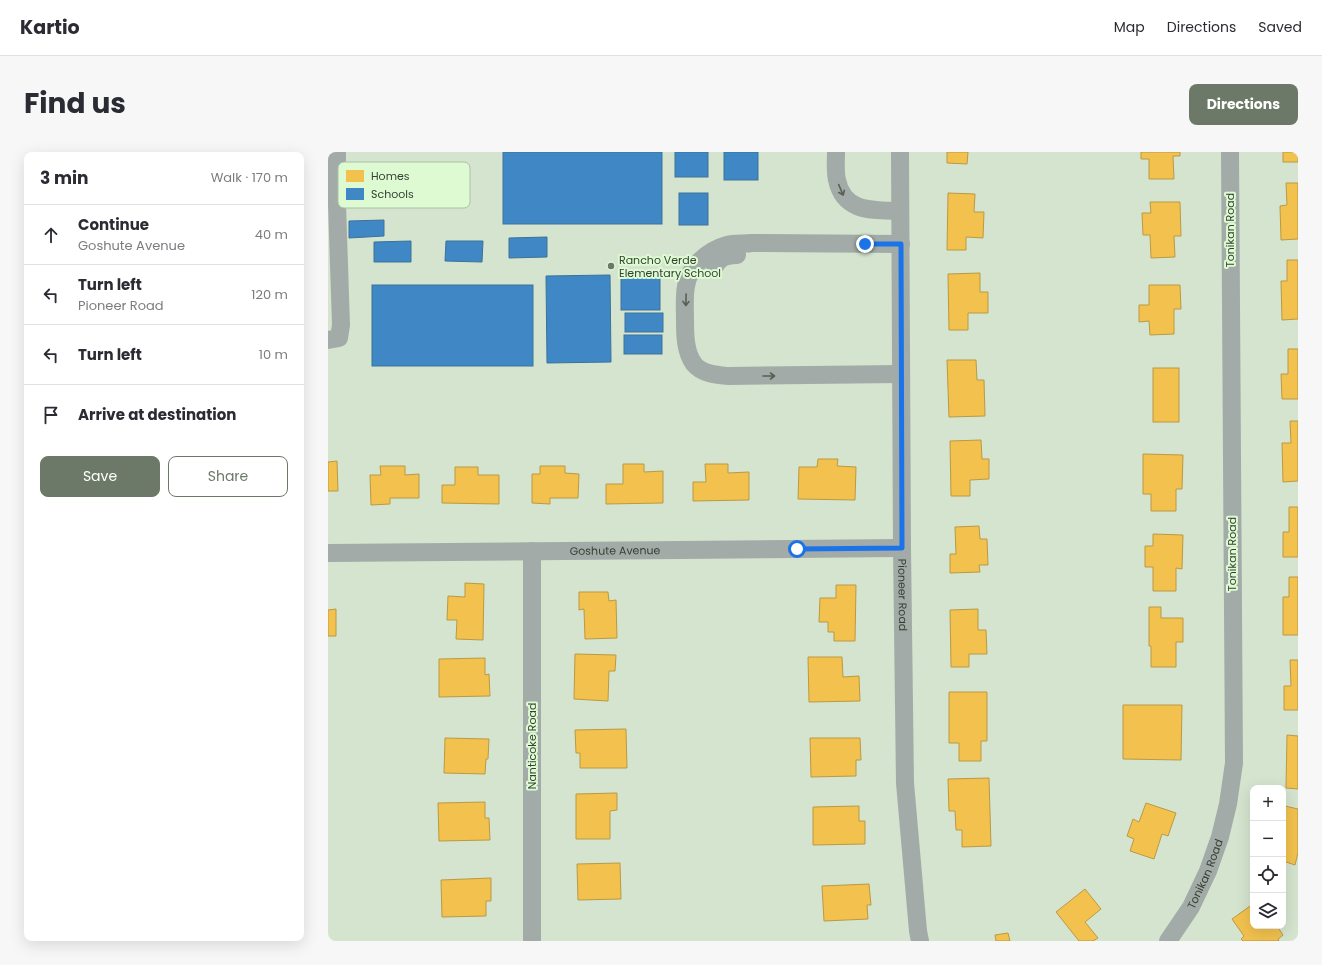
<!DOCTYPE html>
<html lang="en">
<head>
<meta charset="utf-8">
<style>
	:root { --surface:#fff; --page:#f7f7f7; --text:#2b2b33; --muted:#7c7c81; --line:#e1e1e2; --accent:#6d7968 }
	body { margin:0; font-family:Poppins,sans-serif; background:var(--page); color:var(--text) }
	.controls { position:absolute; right:12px; bottom:12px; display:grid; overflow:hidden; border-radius:8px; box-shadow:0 4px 16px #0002 }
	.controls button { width:36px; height:36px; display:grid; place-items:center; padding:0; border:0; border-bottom:1px solid var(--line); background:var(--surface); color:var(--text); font:20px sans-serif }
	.stop { position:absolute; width:12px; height:12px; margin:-9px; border:3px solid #1a73e8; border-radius:50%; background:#fff }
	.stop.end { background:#1a73e8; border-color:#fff; box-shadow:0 1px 4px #0008 }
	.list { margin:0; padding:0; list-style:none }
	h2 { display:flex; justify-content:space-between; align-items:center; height:52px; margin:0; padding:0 16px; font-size:17px }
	h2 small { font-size:13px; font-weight:400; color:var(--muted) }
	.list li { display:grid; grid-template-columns:26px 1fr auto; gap:12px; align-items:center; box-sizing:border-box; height:60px; padding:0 16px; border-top:1px solid var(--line) }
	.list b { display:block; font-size:15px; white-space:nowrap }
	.list p { margin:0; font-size:13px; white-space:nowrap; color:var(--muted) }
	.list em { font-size:13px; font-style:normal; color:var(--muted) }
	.actions { display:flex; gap:8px; padding:12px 16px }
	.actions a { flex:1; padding:9px 0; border:1px solid var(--accent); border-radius:8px; text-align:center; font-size:14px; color:var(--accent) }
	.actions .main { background:var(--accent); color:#fff }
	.icon { flex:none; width:22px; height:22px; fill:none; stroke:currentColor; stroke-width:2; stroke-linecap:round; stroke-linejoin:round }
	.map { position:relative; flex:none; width:970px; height:789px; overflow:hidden; border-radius:8px }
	header { display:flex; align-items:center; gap:24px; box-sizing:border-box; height:56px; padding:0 20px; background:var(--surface); border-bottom:1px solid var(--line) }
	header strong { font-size:19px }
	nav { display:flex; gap:22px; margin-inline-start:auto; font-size:14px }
	.intro { display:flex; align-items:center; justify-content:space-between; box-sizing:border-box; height:96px; padding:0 24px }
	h1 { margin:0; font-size:28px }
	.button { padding:10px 18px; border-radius:8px; background:var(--accent); color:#fff; font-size:14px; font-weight:700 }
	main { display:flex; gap:24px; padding:0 24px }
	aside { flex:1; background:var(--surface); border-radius:8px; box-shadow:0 4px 16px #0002 }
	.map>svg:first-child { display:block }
	.homes { fill:#f2c14e; stroke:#b99a45 }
	.schools { fill:#3f88c5; stroke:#3c7299 }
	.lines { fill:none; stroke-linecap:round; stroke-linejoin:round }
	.minor { stroke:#a2aba8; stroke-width:18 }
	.oneway { stroke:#566055 }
	.route { stroke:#1a73e8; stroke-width:5 }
	.poi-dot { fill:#6d7968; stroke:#ddfad3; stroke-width:1.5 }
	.labels { text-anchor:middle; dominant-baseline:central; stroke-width:4; stroke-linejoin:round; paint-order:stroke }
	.street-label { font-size:11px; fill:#354031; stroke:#ddfad3 }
	.poi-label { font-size:11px; fill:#354031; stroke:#ddfad3; text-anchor:start }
	.key { fill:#ddfad3; stroke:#abc2a2; stroke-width:1 }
	.key-label { font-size:11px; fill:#354031 }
</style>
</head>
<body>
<header>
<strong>Kartio</strong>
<nav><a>Map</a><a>Directions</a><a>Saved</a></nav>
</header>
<div class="intro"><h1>Find us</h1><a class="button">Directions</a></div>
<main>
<aside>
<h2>3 min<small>Walk · 170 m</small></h2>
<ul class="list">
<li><svg class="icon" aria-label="ahead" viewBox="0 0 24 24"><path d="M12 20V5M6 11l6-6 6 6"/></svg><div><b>Continue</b><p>Goshute Avenue</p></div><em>40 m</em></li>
<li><svg class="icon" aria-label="left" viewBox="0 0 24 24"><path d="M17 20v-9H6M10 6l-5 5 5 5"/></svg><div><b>Turn left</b><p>Pioneer Road</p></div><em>120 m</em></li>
<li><svg class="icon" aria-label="left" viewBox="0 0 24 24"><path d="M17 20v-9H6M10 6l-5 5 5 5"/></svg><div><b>Turn left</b></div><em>10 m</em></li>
<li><svg class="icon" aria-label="arrive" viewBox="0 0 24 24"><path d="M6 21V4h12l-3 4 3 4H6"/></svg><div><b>Arrive at destination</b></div></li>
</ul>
<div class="actions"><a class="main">Save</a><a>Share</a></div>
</aside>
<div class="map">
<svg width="970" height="789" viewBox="0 0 970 789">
	<rect width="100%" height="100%" fill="#d4e4ce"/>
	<g class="homes">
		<polygon points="619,0 640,0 639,12 619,11"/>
		<polygon points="813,0 852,0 852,4 845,4 846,27 821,27 821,7 813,7"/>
		<rect x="955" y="0" width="15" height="10"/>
		<polygon points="958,31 970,31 970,87 953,88 952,54 959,53"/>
		<polygon points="620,41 647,42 646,60 656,60 655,86 638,85 638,98 619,98"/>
		<polygon points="822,50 852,50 853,84 846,84 847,105 823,106 822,83 815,83 814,61 823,61"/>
		<polygon points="959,108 970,108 970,167 954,168 953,129 959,129"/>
		<polygon points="652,121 652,140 660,140 660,161 640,161 640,178 621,178 620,122"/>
		<polygon points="821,133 852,133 853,157 846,157 846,182 822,183 821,169 811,170 811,153 821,153"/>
		<polygon points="960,197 970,197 970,247 954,247 953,222 960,222"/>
		<polygon points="619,208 648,208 649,228 656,228 657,264 621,265"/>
		<rect x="825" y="216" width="26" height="54"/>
		<polygon points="962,269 970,269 970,329 955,330 954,291 963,291"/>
		<polygon points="653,288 654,307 661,307 661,327 642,328 642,344 623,344 622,289"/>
		<polygon points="815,302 855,303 854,337 848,337 848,359 823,359 823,342 815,342"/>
		<polygon points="490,307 510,307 509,314 528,315 527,348 470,347 471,315 489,315"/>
		<polygon points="9,309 10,339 0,339 0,310"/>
		<polygon points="295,312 316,312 316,320 335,319 335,351 278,352 278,332 295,332"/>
		<polygon points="377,312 400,312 400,321 421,320 421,348 365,349 365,330 378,330"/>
		<polygon points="52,314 77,314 77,323 91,322 91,346 62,346 62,352 43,353 42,323 53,323"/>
		<polygon points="212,314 237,314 237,321 251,322 250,346 222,346 222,352 204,351 204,322 212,322"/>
		<polygon points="127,315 150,315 150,323 171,323 171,352 114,351 114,333 127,333"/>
		<polygon points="961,355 970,355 970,405 955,405 955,380 961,380"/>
		<polygon points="651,374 652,387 659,387 660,413 651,413 652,420 622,421 622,402 628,402 627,375"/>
		<polygon points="825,382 855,383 854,417 848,416 848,439 825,439 825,415 817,415 817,394 825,394"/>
		<polygon points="961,425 970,425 970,483 955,483 955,445 961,445"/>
		<polygon points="137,431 156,432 155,488 128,487 129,468 119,468 120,444 137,445"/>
		<polygon points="508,433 528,433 527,489 506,489 506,480 500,480 500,470 491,470 492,446 508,446"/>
		<polygon points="251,440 280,440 281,449 288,448 289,486 257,487 256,457 251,458"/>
		<polygon points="821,455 833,455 833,466 855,466 855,490 848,490 848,515 823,515 823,494 821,494"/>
		<polygon points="8,457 8,484 0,484 0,458"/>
		<polygon points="650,457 650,478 658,478 659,502 641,502 641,515 623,515 622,458"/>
		<polygon points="247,502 288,503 287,519 281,519 280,549 246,547"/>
		<polygon points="480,505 514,505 515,525 531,524 532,549 481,550"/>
		<polygon points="157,506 157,523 161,522 162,544 111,545 111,507"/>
		<polygon points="962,508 970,508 970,558 956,558 956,534 963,534"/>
		<polygon points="621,540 659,540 659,589 653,589 653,609 631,609 631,591 621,591"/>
		<polygon points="795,553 854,553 853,608 795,607"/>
		<polygon points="298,577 299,616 252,616 252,601 248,601 247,578"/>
		<polygon points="959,583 970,584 970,637 958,636"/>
		<polygon points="117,586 161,587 160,607 158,607 157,622 116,621"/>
		<polygon points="482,586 532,586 533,608 528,608 528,624 483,625"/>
		<polygon points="661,626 663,694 634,695 634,678 628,678 627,659 621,659 620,627"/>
		<polygon points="289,641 289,658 282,659 282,687 248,687 248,642"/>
		<polygon points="157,650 157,666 161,666 162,688 111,689 110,651"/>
		<polygon points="818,651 848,661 840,684 834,682 826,707 802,699 806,687 799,684 805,667 811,670"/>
		<polygon points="531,654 531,669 537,669 537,692 485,693 485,655"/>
		<polygon points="957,654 970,657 970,701 967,713 955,709 955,661"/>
		<polygon points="292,711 293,747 250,748 249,712"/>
		<polygon points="163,726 163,749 158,749 158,764 114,765 113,728"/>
		<polygon points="541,732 543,753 539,753 540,767 496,769 494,734"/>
		<polygon points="757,737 773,757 757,770 770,786 765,789 751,789 728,760"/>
		<polygon points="925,752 925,774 949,774 955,783 950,787 951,789 915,789 913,787 916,784 904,767"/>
		<polygon points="680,781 682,789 668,789 667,783"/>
	</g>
	<g class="schools">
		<rect x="175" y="0" width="159" height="72"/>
		<rect x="347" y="0" width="33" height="25"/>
		<rect x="396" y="0" width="34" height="28"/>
		<rect x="351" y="41" width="29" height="32"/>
		<polygon points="56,68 56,84 21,86 21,69"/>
		<polygon points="219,85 219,105 181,106 181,86"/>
		<polygon points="83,89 83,110 46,110 46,90"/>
		<polygon points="118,89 155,89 154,110 117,109"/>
		<polygon points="282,123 283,210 219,211 218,124"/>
		<rect x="293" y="123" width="39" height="35"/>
		<rect x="44" y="133" width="161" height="81"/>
		<rect x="297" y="161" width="38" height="19"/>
		<rect x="296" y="183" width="38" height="19"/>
	</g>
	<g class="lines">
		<g class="minor">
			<path d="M508 0C508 9 507 20 509 28 516 61 545 58 572 59"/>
			<path id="s1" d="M572 0 574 396 577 631 590 779 592 789"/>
			<path d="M573 92 424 91C416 92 407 91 399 93 381 98 361 114 358 134 356 145 357 157 357 168 357 182 357 200 366 212 374 222 389 223 400 224L573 222"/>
			<path d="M387 114C393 104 398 104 409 103"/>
			<polyline points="0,188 11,186 13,173 9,52 9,0"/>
			<polyline points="204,399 204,789"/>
			<path id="s2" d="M0 401 574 396"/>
			<path id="s3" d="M840 789 863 755 880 719 892 685 900 652 906 611 902 0"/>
		</g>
	</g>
	<defs><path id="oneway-shaft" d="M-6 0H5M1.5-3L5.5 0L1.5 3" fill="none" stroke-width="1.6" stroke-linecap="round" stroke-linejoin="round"/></defs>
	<g class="oneway">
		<use href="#oneway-shaft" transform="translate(513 38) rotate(67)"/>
		<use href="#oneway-shaft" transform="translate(358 148) rotate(91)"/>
		<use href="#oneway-shaft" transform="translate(441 224)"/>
	</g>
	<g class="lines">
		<polyline class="route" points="469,397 574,396 573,92 537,92"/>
	</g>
	<circle class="poi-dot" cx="283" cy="114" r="4"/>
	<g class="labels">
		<g class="street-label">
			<text transform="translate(902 78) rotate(-90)">Tonikan Road</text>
			<text stroke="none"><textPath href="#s2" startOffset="287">Goshute Avenue</textPath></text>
			<text transform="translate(904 402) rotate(-90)">Tonikan Road</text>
			<text stroke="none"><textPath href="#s1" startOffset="443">Pioneer Road</textPath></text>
			<text transform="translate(204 594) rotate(-90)">Nanticoke Road</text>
			<text stroke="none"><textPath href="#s3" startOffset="77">Tonikan Road</textPath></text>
		</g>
		<g class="poi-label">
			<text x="291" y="108">Rancho Verde<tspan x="291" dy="13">Elementary School</tspan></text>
		</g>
	</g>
	<rect x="10" y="10" width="132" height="46" rx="6" class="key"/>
	<rect x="18" y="18" width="18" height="12" fill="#f2c14e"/>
	<rect x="18" y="36" width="18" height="12" fill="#3f88c5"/>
	<g class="key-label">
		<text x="43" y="28">Homes</text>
		<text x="43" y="46">Schools</text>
	</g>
</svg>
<div class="controls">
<button>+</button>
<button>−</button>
<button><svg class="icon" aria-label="locate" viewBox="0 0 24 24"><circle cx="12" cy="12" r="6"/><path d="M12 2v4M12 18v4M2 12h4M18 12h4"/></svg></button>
<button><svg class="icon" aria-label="layers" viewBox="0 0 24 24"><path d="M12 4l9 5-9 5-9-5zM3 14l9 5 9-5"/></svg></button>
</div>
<div class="stop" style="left:469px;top:397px"></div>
<div class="stop end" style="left:537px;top:92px"></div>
</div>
</main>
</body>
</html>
